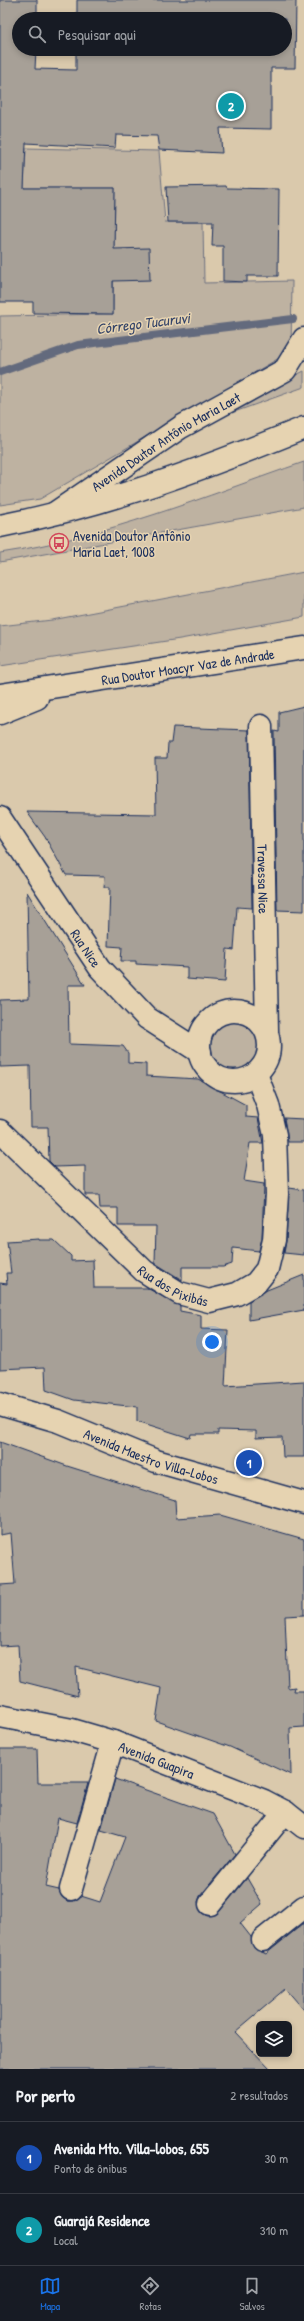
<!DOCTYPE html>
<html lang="pt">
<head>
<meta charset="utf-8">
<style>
	:root { --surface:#171b24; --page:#20242c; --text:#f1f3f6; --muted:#9ea1a6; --line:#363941; --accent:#1a73e8 }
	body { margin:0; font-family:"Patrick Hand",sans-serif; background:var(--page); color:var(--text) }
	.controls { position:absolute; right:12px; bottom:12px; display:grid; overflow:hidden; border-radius:6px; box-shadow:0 2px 6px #0003 }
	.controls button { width:36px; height:36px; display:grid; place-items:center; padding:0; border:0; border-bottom:1px solid var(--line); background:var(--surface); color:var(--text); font:20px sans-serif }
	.you { position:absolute; left:212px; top:1342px; width:14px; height:14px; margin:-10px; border:3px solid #fff; border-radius:50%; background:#1a73e8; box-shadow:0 0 0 6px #1a73e833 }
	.badge { display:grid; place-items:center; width:26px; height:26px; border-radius:50%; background:var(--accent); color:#fff; font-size:13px; font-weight:700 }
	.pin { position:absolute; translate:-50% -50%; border:2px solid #fff; box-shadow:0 1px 4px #0006 }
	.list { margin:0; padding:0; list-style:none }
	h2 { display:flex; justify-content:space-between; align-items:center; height:52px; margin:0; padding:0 16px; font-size:17px }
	h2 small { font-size:13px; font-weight:400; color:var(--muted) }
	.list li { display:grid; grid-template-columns:26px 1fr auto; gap:12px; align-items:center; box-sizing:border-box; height:72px; padding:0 16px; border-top:1px solid var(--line) }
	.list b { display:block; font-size:15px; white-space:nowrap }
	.list p { margin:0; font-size:13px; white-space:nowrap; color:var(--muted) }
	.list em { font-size:13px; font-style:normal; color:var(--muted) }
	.icon { flex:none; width:22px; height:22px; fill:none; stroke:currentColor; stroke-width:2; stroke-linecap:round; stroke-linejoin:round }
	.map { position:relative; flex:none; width:304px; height:2069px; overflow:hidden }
	.search { position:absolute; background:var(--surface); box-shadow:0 2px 6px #0003; left:12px; right:12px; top:12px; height:44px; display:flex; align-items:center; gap:10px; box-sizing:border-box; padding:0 14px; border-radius:22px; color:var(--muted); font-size:15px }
	.sheet { height:196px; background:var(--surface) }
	nav { display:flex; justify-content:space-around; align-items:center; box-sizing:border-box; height:56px; border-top:1px solid var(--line); background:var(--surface); font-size:11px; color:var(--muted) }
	nav a { display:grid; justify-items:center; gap:2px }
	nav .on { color:var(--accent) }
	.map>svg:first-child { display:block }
	.green { fill:#beb2a1; stroke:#6c7080 }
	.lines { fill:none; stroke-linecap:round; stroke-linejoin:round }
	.stream { stroke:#646a7d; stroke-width:8 }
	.building { fill:#a7a097; stroke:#1b2f5e }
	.minor-casing { stroke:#1b2f5e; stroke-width:25 }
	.major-casing { stroke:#1b2f5e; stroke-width:25 }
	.minor { stroke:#e6d3b1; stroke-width:22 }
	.major { stroke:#e6d3b1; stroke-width:22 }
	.labels { text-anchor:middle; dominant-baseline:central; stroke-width:3; stroke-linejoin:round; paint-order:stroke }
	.street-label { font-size:14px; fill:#1b2f5e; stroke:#e6d3b1 }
	.poi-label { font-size:14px; fill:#1b2f5e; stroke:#e6d3b1; text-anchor:start }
	.water-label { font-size:15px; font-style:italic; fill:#334368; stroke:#e6d3b1 }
</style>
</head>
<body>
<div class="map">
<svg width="304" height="2069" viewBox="0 0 304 2069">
	<rect width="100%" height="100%" fill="#dac9ac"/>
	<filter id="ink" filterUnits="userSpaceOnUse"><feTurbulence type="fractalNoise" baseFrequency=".025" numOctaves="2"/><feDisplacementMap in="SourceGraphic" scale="8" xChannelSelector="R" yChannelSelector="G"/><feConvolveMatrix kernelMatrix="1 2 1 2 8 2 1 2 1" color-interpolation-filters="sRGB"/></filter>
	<g filter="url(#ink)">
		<g class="green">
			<polygon points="26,148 159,151 165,222 203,222 204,283 292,281 291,351 40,499 0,505 0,316 113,314 115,188 24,188"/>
			<polygon points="304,371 304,387 201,424"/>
			<path d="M304 462V507L0 562V553C103 538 206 496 304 462Z"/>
			<polygon points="304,572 304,617 180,639 0,666 0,626 52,620"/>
			<circle cx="235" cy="1045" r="26"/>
		</g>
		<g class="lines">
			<polyline class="stream" points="0,372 78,345 293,319"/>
		</g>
		<g class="building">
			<polygon points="0,0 37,0 37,19 19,19 19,49 36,49 35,69 76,70 76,49 285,49 285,19 77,19 77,0 296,0 295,68 271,68 271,129 220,128 222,153 159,150 157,136 116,135 115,148 26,143 24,188 115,188 114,249 149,248 150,280 113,281 113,314 33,313 33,302 0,302"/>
			<polygon points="226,186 227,188 279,189 278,276 247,276 247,282 223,281 223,246 212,246 213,222 168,222 166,187"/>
			<polygon points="304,706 304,911 277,910 274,731 279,732 279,712"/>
			<polygon points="173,727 249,730 252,908 237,907 234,950 227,949 225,982 187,979 187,967 136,964 136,961 121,961 122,947 108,946 110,887 104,887 105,876 66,875 45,837 27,812 156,814 155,758 167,758 168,743 171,743"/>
			<polygon points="27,892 85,985 68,985 69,1044 123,1046 128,1053 128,1063 146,1064 146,1076 198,1079 246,1105 246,1117 258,1118 263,1143 250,1143 244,1181 264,1184 262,1238 259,1251 233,1248 232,1264 223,1267 182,1267 182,1280 155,1263 156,1226 118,1226 118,1208 100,1208 99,1195 85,1195 85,1166 55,1167 49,1161 48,1127 31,1127 30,1066 0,1067 0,1000 29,999"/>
			<polygon points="284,1118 304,1119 304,1142 288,1142"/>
			<polygon points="289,1188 304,1190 304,1255 284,1253 286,1241"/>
			<polygon points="39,1239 39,1240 54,1240 71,1256 71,1261 93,1260 94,1288 147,1288 180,1306 180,1311 201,1315 201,1329 228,1330 225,1386 304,1381 304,1457 283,1457 282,1437 256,1438 256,1431 218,1430 218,1434 191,1434 190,1438 137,1421 137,1407 74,1400 46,1390 45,1367 0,1369 0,1283 7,1284 6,1273 11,1273 7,1241"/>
			<polygon points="304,1275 304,1310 249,1320 249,1301 267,1290"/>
			<polygon points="0,1442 67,1466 175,1500 176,1518 220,1515 304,1539 304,1615 285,1616 288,1688 295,1687 294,1691 304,1691 304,1727 290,1728 291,1775 230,1747 156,1721 161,1688 76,1667 78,1696 20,1681 18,1645 0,1646 0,1585 15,1584 11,1533 0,1535"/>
			<polygon points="0,1749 37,1749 38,1783 88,1783 77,1823 58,1818 46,1887 59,1890 62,1897 67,1901 74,1901 81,1896 100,1902 125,1837 101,1830 115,1779 213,1814 235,1854 200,1896 198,1902 202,1913 208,1916 219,1912 247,1878 262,1904 240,1923 251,1937 254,1948 266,1954 304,1923 304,2010 286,1989 235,2032 270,2069 0,2069"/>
		</g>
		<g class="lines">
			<defs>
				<g id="minor">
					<path id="s1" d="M55 513 181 427 285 370 304 339"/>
					<path id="s2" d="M0 695 304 648"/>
					<polyline points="0,713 37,698"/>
					<path id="s3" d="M261 726 267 1031"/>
					<path id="s4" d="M0 818 100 968 147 1018 200 1052"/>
					<circle cx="234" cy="1046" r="35"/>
					<path id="s5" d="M0 1131 144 1271 179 1293 209 1301 237 1294 256 1283 267 1269 274 1240 277 1194 275 1135 268 1105 256 1074"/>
					<path id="s6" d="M0 1404 58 1421 156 1461 304 1503"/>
					<polyline points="71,1889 113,1742"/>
					<polyline points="210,1904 285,1812"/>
					<polyline points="263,1940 304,1907"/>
				</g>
				<g id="major">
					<path d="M0 526C107 505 203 469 304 428"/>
					<path id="s7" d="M0 1716 72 1730 113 1742 264 1801 285 1812 304 1827"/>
				</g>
			</defs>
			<use href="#minor" class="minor-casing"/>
			<use href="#major" class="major-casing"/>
			<use href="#minor" class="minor"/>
			<use href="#major" class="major"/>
		</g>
	</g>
	<defs>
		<symbol id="bus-ring" viewBox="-11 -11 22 22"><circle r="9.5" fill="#e6d3b1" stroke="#d1495b" stroke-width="1.5"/><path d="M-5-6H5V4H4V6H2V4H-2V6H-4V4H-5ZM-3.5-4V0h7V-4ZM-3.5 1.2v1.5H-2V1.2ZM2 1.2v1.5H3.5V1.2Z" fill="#d1495b"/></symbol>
	</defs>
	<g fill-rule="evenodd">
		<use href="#bus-ring" x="48" y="532" width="22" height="22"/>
	</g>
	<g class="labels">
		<g class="street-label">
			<text stroke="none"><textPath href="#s1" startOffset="132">Avenida Doutor Antônio Maria Laet</textPath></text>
			<text stroke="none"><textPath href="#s2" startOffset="190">Rua Doutor Moacyr Vaz de Andrade</textPath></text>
			<text stroke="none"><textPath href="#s3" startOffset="153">Travessa Nice</textPath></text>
			<text stroke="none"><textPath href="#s4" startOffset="156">Rua Nice</textPath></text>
			<text stroke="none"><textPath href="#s5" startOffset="234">Rua dos Pixibás</textPath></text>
			<text stroke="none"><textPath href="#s6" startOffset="160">Avenida Maestro Villa-Lobos</textPath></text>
			<text stroke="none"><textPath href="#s7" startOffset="163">Avenida Guapira</textPath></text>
		</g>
		<g class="poi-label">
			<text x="73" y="535">Avenida Doutor Antônio<tspan x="73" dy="16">Maria Laet, 1008</tspan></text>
		</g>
		<g class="water-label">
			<text transform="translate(143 323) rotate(-7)">Córrego Tucuruvi</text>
		</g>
	</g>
</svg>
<div class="controls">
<button><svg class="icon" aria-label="layers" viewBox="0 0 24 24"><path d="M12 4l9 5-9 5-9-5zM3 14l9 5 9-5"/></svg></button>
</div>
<div class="you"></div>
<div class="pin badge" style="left:249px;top:1463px;background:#1a4fb4">1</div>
<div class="pin badge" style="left:231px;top:106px;background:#0f9aa8">2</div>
<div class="search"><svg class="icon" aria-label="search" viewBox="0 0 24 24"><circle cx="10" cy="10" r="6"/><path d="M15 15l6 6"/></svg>Pesquisar aqui</div>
</div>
<section class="sheet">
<h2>Por perto<small>2 resultados</small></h2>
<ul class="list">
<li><span class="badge" style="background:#1a4fb4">1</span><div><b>Avenida Mto. Villa-lobos, 655</b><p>Ponto de ônibus</p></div><em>30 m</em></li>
<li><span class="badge" style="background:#0f9aa8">2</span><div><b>Guarajá Residence</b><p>Local</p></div><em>310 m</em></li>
</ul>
</section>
<nav>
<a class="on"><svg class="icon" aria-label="map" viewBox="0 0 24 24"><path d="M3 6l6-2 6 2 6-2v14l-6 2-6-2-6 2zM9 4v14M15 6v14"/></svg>Mapa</a>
<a><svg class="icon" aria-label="directions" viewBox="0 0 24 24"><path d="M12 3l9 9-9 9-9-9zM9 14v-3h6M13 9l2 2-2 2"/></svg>Rotas</a>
<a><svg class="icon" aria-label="saved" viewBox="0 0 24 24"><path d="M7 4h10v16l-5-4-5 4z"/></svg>Salvos</a>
</nav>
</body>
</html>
